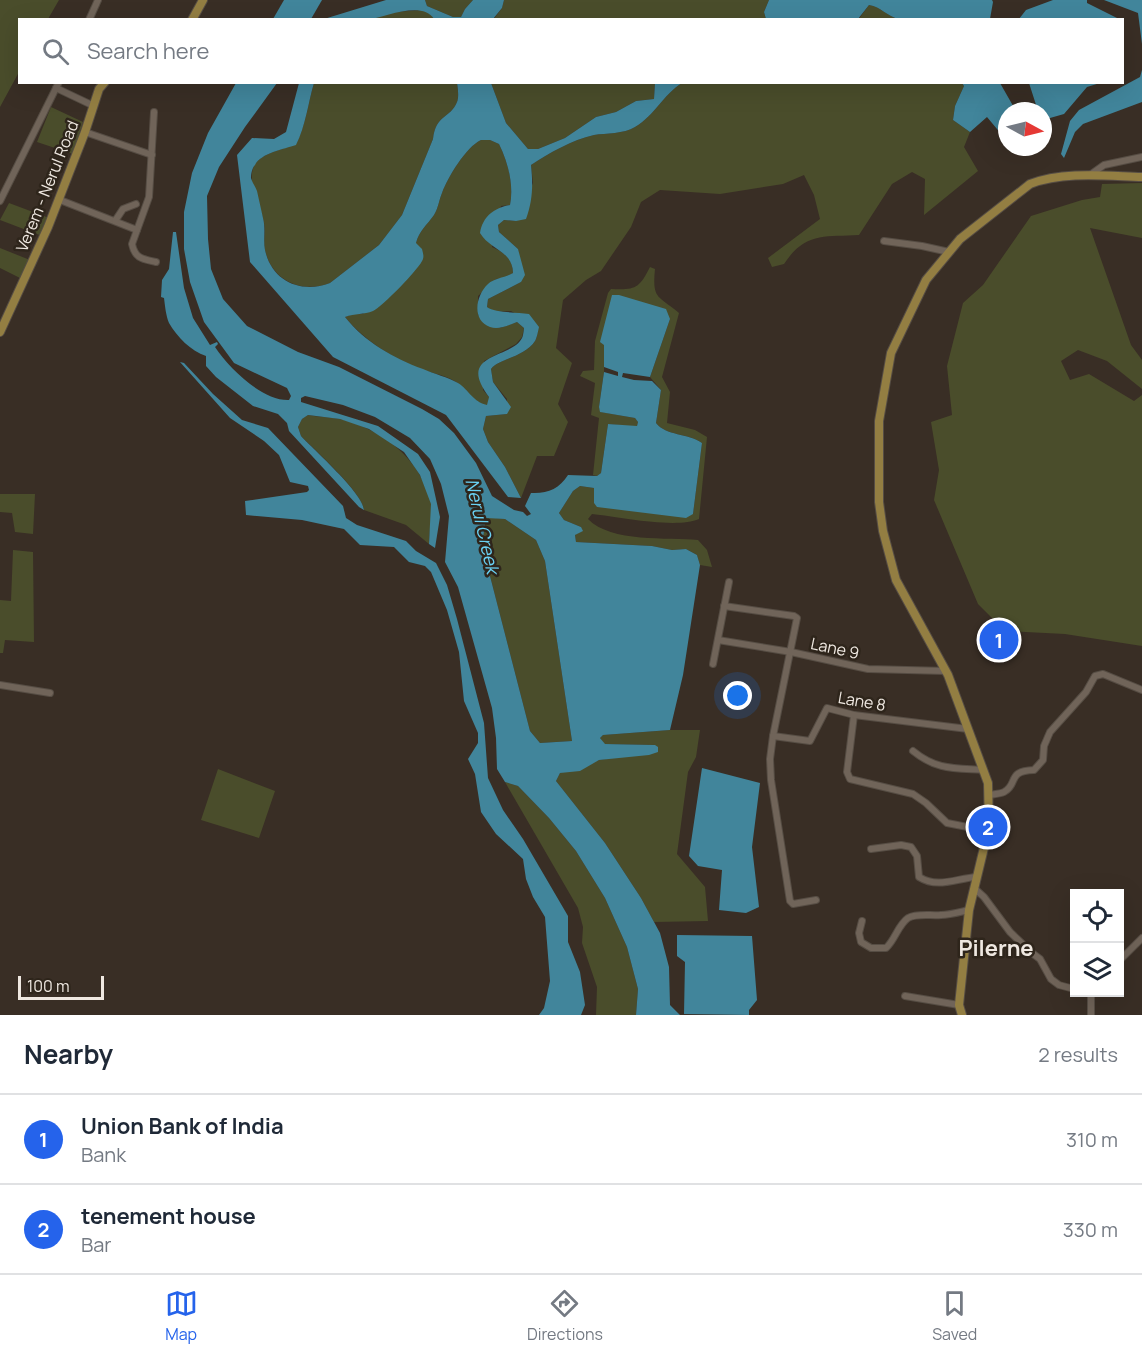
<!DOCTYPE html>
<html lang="en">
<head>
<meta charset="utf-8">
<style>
	:root { --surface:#fff; --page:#f6f6f7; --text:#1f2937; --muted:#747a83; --line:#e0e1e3; --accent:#2563eb }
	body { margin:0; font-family:Manrope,sans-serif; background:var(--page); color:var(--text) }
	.controls { position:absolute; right:18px; bottom:18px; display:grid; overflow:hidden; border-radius:0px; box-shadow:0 6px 24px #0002 }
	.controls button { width:54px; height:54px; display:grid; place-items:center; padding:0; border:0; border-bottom:2px solid var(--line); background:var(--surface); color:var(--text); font:30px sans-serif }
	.compass { position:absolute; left:998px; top:102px; width:54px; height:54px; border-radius:50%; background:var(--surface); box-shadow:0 6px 24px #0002; rotate:97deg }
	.scale { position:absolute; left:18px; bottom:15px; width:86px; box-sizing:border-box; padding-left:6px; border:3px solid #efe8e1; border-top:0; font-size:16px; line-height:21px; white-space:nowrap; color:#efe8e1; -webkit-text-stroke:4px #2e251b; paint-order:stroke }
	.you { position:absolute; left:738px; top:696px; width:21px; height:21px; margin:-15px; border:4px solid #fff; border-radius:50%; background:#1a73e8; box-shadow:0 0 0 9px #1a73e833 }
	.badge { display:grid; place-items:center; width:39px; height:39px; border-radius:50%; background:var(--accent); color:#fff; font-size:20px; font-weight:700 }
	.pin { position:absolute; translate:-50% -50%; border:3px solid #fff; box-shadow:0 2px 6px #0006 }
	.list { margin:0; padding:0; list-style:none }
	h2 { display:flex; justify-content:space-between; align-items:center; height:78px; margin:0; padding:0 24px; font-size:26px }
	h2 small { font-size:20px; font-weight:400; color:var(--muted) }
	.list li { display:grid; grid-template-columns:39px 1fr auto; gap:18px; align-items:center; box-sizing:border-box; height:90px; padding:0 24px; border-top:2px solid var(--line) }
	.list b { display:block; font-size:22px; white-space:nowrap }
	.list p { margin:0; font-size:20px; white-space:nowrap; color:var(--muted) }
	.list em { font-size:20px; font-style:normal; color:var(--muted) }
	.icon { flex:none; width:33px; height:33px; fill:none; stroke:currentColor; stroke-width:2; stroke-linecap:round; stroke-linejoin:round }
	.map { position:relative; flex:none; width:1142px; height:1015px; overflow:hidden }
	.search { position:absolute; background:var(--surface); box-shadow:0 6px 24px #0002; left:18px; right:18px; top:18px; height:66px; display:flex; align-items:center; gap:15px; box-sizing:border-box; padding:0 21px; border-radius:0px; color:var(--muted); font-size:22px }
	.sheet { height:258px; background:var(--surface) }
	nav { display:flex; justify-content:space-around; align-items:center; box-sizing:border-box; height:84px; border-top:2px solid var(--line); background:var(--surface); font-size:16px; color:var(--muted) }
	nav a { display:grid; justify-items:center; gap:3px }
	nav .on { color:var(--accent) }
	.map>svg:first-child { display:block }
	.green { fill:#4a4d2b }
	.water { fill:#41859b; fill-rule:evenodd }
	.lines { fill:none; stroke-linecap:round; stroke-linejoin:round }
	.minor-casing { stroke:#564d44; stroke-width:8 }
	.major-casing { stroke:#564d44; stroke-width:10 }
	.minor { stroke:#706459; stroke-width:6 }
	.major { stroke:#937e42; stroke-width:8 }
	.labels { text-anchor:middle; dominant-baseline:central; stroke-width:5; stroke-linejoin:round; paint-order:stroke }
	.street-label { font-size:16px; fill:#efe8e1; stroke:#2e251b }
	.water-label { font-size:18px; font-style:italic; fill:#6ad1f3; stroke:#2e251b }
	.district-label { font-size:22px; font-weight:bold; fill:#efe8e1; stroke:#2e251b }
</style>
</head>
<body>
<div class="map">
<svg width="1142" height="1015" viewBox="0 0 1142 1015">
	<rect width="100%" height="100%" fill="#392e25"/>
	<g class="green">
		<polygon points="0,0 59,0 48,19 20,20 19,72 0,107"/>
		<polygon points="425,0 473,0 465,9 461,17 453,17 427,6"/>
		<polygon points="504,0 769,0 764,12 766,19 493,20 502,8"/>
		<path d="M869 5C881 7 887 16 898 19L858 20Z"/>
		<polygon points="422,10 431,14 434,19 367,20 394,12"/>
		<path d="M314 83H457C458 89 459 97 457 102 450 119 436 114 433 139L402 215 379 245 330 283C302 294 272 281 265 250 263 241 266 231 264 223 261 205 245 181 255 164 262 153 284 149 296 144 306 125 308 103 314 83Z"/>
		<polygon points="491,83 655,83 654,99 636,101 616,112 596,117 565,138 538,149 528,149 506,123"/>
		<path d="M682 83H962L964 86 955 106 953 120 970 132 964 147 978 171 924 215 925 179 912 172 892 184 859 235C824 237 805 232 784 264L772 267 768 258 820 219 814 195 804 175 783 184 720 194 660 190 641 202 631 227 601 271 586 280 563 300 556 348 572 363 558 404 568 422 554 456H537L521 498 505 467 488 442 483 429 486 416 507 414V399L493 382 491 369C498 359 525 357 535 341 537 338 538 331 538 327L511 311 493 312 487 307 488 299 521 282 518 249 499 232 498 225 504 220 516 221 533 183 531 165C549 153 572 140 594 135 606 133 624 134 635 127 655 115 663 95 682 83Z"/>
		<polygon points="51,107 83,122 73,154 37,142"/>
		<path d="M481 140H490L499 144C508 162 514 185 510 205L501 206 492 247C505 253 513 259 513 273L505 278 496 279 478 296V315L500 328 517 322 524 328 522 337 516 344 484 361 483 390 489 397 488 406C472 402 470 392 459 384 449 376 432 373 420 369 391 357 365 341 345 317L354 313 363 314 416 243C419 231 427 225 434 215 438 209 439 200 442 193 448 177 466 147 481 140Z"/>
		<polygon points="1142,183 1142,238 1090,228 1131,345 1142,360 1142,389 1107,361 1078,350 1061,361 1070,380 1089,374 1134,401 1142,395 1142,646 1065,634 1005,631 978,604 934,500 939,470 931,422 952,415 947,366 963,303 983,285 1031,216 1082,200 1100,197 1102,184"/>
		<polygon points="9,203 49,218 42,236 0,220"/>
		<polygon points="0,248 30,260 20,278 0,268"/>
		<path d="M650 267 655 269C652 300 658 295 679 313L662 377 670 392 667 423 695 430 707 437 699 519C676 529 620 517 592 514L588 519C611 543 668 537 698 540L707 550 712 567 700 565 697 555 686 549 672 550 652 546 576 542 575 535 581 527 564 520 559 513 573 491 580 486 594 488V503L693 514 702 443C688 433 666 436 656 423L661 390 650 377 670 319 604 344V372L599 407 601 412 635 418 638 422 637 427 608 424 601 473 597 476 593 475 599 418 591 415 595 383 580 376 583 371 594 370 595 341 608 293 611 289C635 290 639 289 650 267Z"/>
		<path d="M308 415C318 417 330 417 340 419 382 429 421 459 431 503 433 515 429 531 429 544L406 525 364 510C363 493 315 450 301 436L298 427 302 419Z"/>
		<polygon points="0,494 35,494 33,534 15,532 12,513 0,512"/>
		<polygon points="486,517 505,519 536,540 545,561 572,741 540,743 530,731 482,545"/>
		<polygon points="13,550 33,552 34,642 5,640 3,653 0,653 0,600 11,601"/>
		<polygon points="670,730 700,730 696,757 688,772 677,854 705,887 708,921 654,922 641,898 605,843 556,781 560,773 599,760 625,756 655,745 604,744 600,738 603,735"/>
		<polygon points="218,769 275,791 259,838 201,820"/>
		<polygon points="505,782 518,786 549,818 576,851 605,898 627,947 638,989 636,1015 596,1015 597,987 582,943 583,927 578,908"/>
	</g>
	<g class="water">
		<polygon points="284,0 322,0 311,19 273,19"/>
		<path d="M386 0H425L427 6 453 17H461L465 9 473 0H504L502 8 493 19H434C423 0 384 17 367 20 353 21 338 20 324 19Z"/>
		<path d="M769 0H992L993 2 990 19H898C887 16 881 7 869 5L858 19H766L764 12Z"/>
		<polygon points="1053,0 1087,0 1087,3 1119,19 1019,19 1026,10"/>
		<polygon points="1104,0 1142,0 1142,44 1138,13"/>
		<polygon points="1142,70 1142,102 1083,124 1075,132 1064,158 1061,154 1070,121 1079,110 1140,77"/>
		<path d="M277 83 245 127 219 167 207 196 208 239 211 269 223 299 247 326 298 352 339 367 422 409 439 419 454 433 476 463 492 496 514 510 523 512 527 516 531 514 525 506 531 493C547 494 559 489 568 475L597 476 601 473 608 424 637 426 638 422 635 418 600 412 599 407 604 372 618 376V372L604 367V345L600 342 612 295H619L666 309 670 319 650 377 623 373 622 377 634 380 652 381 661 390 656 423C666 436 688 433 702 443L693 514 686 518 597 507 594 503V488L580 486 573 491 559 513 564 520 581 527 583 531 575 535 576 542 652 546 672 550 686 549 697 555 700 565 683 675 670 730 603 735 600 738 605 744 655 745 658 747V752L649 755 599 760 580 771 560 773 556 781 605 843 641 898 660 933 669 967 670 1005 680 1015H636L638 989 627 947 605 898 576 851 549 818 518 786 505 782 497 769 496 738 492 708 458 587 445 562 449 516 441 484 430 459 410 438 375 417 343 405 305 396 301 398V402L378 426 418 454 430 472 440 517 435 548 429 544 431 504 420 475 404 452 369 429 340 419 308 415 302 419 298 427 301 436C314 450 363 493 364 510L359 507 289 431 287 423 278 414 253 406 216 377 206 366V356C191 351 177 337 169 323 166 316 165 306 164 298L161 297 162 280 169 269 173 232H176L184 288 193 318 210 345 217 342 218 344 215 347C229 368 262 401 289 400L291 396 287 388 234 363 204 322 190 282 184 249V212L192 173 208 133 236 83ZM486 518 505 519 536 540 545 561 572 741 540 743 530 731 482 545Z"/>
		<path d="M299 83H314C308 103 306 125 296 145 284 149 261 153 255 165 252 168 251 174 251 178 252 182 255 186 257 191 259 200 261 209 263 218 266 229 263 240 265 250 272 282 302 294 330 283L379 245 402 215 433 139C436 114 450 119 457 102 459 97 458 89 457 83H491L506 123 528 149H538L565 138 596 117 616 112 636 101 654 99 655 83H682C663 95 655 115 635 127 624 134 606 133 594 135 572 140 549 153 531 165 533 184 533 200 526 219L516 221 504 220 498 225 499 232 518 249 525 275 521 282 488 299 487 307C495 313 517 312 529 314L539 327C538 331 537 338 535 341 525 357 498 359 491 369L493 382 511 407 507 414 486 416 483 429 488 442 505 467 521 498 508 497 446 415 333 357 250 262 237 155 252 138 274 139 286 132ZM481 140H490L499 144C508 162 514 185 510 205 494 208 483 216 480 233 490 250 513 251 513 273 505 278 495 278 488 284 476 295 471 320 490 327 499 330 509 325 517 322L524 328C524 329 523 337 522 338 512 359 455 352 489 397L487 405C473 402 469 390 458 383 448 377 434 374 423 369 393 358 365 342 345 317 355 313 364 315 373 311 381 308 421 267 423 259 424 256 423 253 422 249L416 243C419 231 427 225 434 215 438 209 439 200 442 193 448 177 466 147 481 140Z"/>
		<polygon points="962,83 1000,83 1016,111 1007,111 1007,141 987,117 970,132 953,120 955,106 964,86"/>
		<polygon points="1029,83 1029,82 1100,83 1087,87 1064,114 1043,120 1043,111 1038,111"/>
		<polygon points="180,362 184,363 213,394 242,420 268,428 343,506 346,518 357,525 406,541 416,551 436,563 447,585 457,619 484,723 488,778 503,810 523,839 568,916 568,942 580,972 585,1005 581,1015 539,1015 544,1008 550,981 545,917 533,897 526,879 523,859 496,834 481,812 475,774 468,759 478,743 478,733 464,701 459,652 447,610 431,572 425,566 409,562 394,547 360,545 344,529 302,520 246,515 245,501 307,492 309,490 308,486 290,482 279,455 264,441 230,418"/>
		<polygon points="702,768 760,783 752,847 759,907 746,913 719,910 722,870 698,866 689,856"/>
		<polygon points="677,935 752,936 757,1000 749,1010 749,1015 684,1014 685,962 677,956"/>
	</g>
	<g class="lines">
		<defs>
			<g id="minor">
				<polyline points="89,20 98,0"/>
				<polyline points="56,88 94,106"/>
				<path d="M154 112 149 197 132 244C135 259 143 259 156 262"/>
				<polyline points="85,132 152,155"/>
				<polyline points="1090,175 1104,165 1142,157"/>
				<polyline points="60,200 137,230"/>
				<polyline points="0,201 59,82"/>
				<polyline points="115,221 123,209 136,204"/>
				<polyline points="884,241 922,246 949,252"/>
				<polyline points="724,606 794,616 797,618 773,736 770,759 771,780 790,901 793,904 816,900"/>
				<polyline points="718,640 791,652 868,669 946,671"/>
				<polyline points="713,664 729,582"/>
				<polyline points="0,685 50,693"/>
				<polyline points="854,715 847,772 850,779 913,794 926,803 947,823 988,831"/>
				<polyline points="773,736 810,741 827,708 854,715 968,729"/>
				<path d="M913 751C936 770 955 768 983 770"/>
				<path d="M989 795C993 794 1000 794 1004 792 1019 784 1006 771 1034 770L1043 760 1044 746 1050 732 1086 692 1095 676 1103 674 1142 690"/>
				<path d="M871 849 901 845 911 847 917 856 919 877C938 889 957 878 977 877"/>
				<polyline points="974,888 984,897 1010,932 1032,953 1040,959 1051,979 1059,985 1074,989"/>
				<path d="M862 921 859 933 861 942 871 948H886C895 940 898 925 908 918 917 913 931 916 941 915 950 915 960 912 969 910"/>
				<polyline points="1120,960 1142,938"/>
				<polyline points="905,996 959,1005"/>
				<polyline points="1091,1015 1091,992"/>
			</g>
			<g id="major">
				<polyline points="192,20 203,0"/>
				<polyline points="0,332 48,227 85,132 99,89 105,82"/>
				<path d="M962 1015 959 1005 969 910 989 827 988 783 948 675 896 580 883 531 879 502V421L891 353 926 280 960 239 1030 184C1064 171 1106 176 1142 177"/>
			</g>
		</defs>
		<use href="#minor" class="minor-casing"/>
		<use href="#major" class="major-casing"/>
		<use href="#minor" class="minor"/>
		<use href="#major" class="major"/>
	</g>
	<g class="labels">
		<g class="street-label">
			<text transform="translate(47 186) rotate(-68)">Verem - Nerul Road</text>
			<text transform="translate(835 648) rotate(12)">Lane 9</text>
			<text transform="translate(862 701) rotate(10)">Lane 8</text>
		</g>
		<g class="water-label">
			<text transform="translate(483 526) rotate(77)">Nerul Creek</text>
		</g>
		<g class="district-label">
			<text x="996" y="948">Pilerne</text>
		</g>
	</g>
</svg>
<div class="controls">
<button><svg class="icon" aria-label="locate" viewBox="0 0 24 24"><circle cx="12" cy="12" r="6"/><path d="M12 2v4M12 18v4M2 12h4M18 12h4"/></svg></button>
<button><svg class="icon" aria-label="layers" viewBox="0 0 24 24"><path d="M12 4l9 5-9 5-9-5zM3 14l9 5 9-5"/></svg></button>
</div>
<svg class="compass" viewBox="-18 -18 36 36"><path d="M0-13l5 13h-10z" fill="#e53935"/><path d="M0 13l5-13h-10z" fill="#747a83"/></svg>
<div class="scale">100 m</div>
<div class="you"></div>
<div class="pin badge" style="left:999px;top:640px">1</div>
<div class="pin badge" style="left:988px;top:827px">2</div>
<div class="search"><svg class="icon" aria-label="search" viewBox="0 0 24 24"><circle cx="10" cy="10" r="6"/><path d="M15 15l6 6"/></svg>Search here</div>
</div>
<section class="sheet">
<h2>Nearby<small>2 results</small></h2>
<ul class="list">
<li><span class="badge">1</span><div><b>Union Bank of India</b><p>Bank</p></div><em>310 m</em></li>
<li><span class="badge">2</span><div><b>tenement house</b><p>Bar</p></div><em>330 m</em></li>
</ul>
</section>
<nav>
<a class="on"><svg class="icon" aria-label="map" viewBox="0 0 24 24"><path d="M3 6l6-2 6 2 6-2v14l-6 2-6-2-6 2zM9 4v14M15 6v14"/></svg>Map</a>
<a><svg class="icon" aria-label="directions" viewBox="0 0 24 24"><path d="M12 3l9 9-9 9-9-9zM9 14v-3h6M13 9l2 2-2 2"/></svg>Directions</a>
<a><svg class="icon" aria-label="saved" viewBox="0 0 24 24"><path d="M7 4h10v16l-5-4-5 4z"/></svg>Saved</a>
</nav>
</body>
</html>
